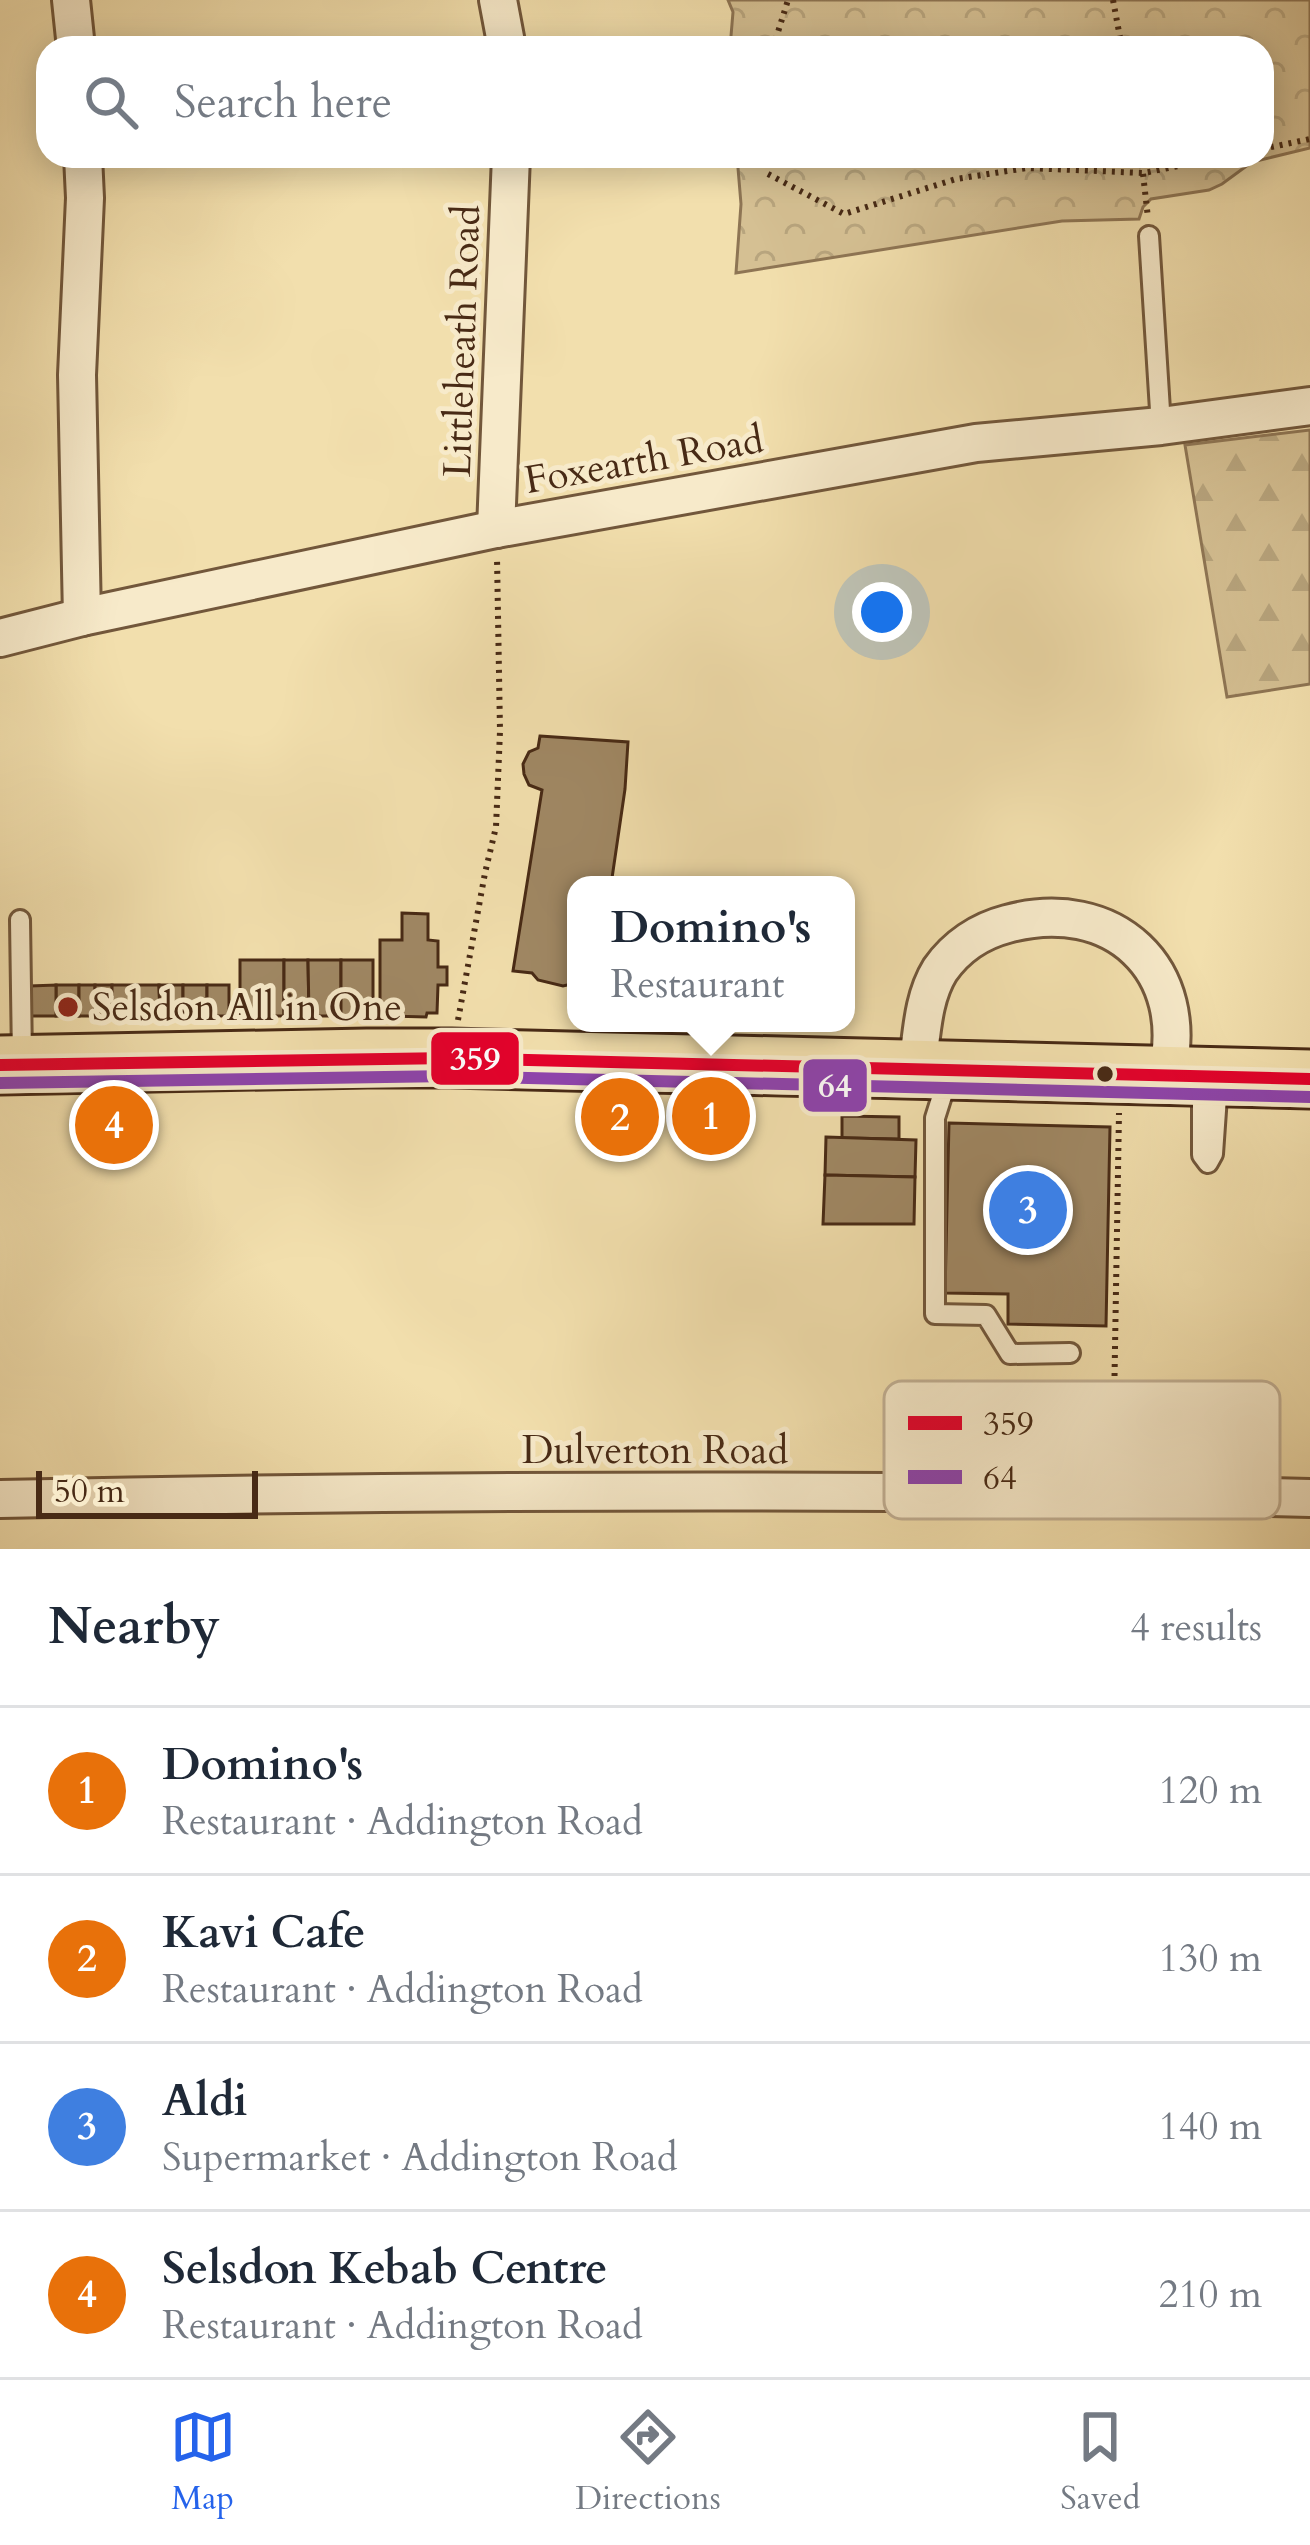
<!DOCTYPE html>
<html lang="en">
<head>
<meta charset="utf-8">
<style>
	:root { --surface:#fff; --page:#f2f2f3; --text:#1f2937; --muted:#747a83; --line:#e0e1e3; --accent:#2563eb }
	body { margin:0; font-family:Cardo,serif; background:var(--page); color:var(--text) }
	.scale { position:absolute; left:36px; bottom:30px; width:222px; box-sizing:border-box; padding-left:12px; border:6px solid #482a15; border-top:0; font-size:33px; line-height:42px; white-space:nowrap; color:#482a15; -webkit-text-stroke:9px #f7eaca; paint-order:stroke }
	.you { position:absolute; left:882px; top:612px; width:42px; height:42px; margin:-30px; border:9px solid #fff; border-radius:50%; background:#1a73e8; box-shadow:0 0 0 18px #1a73e833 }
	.badge { display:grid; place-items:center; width:78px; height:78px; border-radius:50%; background:var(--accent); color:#fff; font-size:39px; font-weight:700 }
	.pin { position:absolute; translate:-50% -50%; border:6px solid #fff; box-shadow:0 3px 12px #0006 }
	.popup { position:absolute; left:567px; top:876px; width:288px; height:156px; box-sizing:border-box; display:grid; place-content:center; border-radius:24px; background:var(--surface); filter:drop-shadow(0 3px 9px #0005); font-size:39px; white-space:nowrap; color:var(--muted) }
	.popup b { font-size:45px; color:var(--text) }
	.popup::after { content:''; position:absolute; left:50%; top:100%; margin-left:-24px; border:24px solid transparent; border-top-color:var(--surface) }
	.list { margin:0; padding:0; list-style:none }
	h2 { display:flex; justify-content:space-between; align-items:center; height:156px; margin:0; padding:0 48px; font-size:51px }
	h2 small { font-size:39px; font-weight:400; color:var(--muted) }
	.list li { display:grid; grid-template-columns:78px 1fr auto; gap:36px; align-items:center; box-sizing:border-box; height:168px; padding:0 48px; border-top:3px solid var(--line) }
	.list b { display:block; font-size:45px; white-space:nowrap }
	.list p { margin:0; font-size:39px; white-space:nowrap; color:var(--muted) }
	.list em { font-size:39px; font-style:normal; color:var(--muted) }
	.icon { flex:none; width:66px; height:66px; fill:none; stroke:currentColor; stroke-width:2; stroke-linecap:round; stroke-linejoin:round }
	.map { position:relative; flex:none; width:1310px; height:1549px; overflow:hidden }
	.search { position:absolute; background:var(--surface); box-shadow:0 6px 30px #0003; left:36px; right:36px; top:36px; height:132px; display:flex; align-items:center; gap:30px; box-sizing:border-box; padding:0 42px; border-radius:36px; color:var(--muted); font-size:45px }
	.sheet { height:828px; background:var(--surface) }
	nav { display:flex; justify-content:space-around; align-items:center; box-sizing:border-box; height:168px; border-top:3px solid var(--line); background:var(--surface); font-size:33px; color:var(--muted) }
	nav a { display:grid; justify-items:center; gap:6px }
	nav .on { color:var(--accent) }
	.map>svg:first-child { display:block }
	.forest { fill:url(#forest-firs); stroke:#8e7554; stroke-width:3 }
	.park { fill:url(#park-crowns); stroke:#8e7554; stroke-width:3 }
	.building { fill:#a08864; stroke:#482a15; stroke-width:3 }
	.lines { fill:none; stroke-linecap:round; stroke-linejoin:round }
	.service-casing { stroke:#72573b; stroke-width:24 }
	.minor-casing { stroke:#72573b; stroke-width:42 }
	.primary-casing { stroke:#482a15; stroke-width:63 }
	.path { stroke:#482a15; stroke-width:6; stroke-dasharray:3 6; stroke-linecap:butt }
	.service { stroke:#f7eaca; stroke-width:18 }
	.minor { stroke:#f7eaca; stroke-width:36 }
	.primary { stroke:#f2dfad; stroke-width:57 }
	.bus-1-casing { stroke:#f7eaca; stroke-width:21 }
	.bus-2-casing { stroke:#f7eaca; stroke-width:21 }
	.bus-1 { stroke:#e4002b; stroke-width:12 }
	.bus-2 { stroke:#8e44ad; stroke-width:12 }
	.poi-dot { fill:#8f2418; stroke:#f7eaca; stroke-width:4.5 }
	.bus-dot { fill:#482a15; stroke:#f7eaca; stroke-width:4.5 }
	.labels { text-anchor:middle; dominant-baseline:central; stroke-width:10; stroke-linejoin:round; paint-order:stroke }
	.street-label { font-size:39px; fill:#482a15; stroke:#f7eaca }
	.poi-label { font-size:39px; fill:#482a15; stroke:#f7eaca; text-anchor:start }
	.key { fill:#f7eaca; stroke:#c2b094; stroke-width:3 }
	.key-label { font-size:33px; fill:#482a15 }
	.line-badge { stroke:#f7eaca; stroke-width:4.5 }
	.badge-label { font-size:33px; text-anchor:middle; font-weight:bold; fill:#fff }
</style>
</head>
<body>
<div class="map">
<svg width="1310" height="1549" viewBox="0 0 1310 1549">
	<defs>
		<pattern id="forest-firs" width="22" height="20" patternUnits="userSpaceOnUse" patternTransform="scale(3)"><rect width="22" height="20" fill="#d5c093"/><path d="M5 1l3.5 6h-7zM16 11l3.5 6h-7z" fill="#b8a57e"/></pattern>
		<pattern id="park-crowns" width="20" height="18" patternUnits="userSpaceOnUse" patternTransform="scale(3)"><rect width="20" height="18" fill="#d5c093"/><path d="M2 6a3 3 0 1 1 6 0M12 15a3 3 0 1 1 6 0" fill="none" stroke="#b8a57e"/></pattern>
	</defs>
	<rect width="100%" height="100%" fill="#f2dfad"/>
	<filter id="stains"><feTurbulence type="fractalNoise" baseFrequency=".00167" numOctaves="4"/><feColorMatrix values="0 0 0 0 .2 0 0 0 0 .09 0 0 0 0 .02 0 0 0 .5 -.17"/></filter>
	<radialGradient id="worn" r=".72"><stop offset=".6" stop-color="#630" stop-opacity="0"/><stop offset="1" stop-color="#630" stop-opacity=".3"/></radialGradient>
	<polygon class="forest" points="1310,430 1310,684 1227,697 1185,445"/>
	<polygon class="park" points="728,0 1310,0 1310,148 1252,162 1222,184 1209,190 1151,199 1143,207 1139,219 1062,221 736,273 741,204 737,156 1262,156 1262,48 730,48 733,12"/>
	<g class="building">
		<polygon points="540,736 628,742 625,789 611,885 576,885 576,983 563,986 538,980 532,973 513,971 542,790 529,785 524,774 523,764 529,752 538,748"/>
		<polygon points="402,913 428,914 428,940 438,941 438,967 447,967 447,985 438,985 437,1013 427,1013 426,1017 390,1016 389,1013 380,1013 380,940 402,940"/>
		<rect x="240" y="960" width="44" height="56"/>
		<polygon points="284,960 308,960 309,1016 284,1016"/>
		<polygon points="308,960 341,960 341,1016 309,1016"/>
		<rect x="341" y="960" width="32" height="56"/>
		<rect x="56" y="985" width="23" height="31"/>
		<polygon points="56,985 56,1016 30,1016 30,986"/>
		<rect x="79" y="985" width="16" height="31"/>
		<rect x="95" y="985" width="17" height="31"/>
		<rect x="112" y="985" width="24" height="31"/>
		<polygon points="136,985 159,985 160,1016 136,1016"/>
		<polygon points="159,985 183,985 183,1016 160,1016"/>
		<rect x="183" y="985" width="24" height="31"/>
		<rect x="207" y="985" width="22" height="31"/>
		<polygon points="842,1116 899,1117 899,1139 842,1138"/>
		<polygon points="949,1123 1110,1127 1106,1326 1008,1324 1008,1294 945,1293"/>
		<polygon points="826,1137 916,1140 915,1177 825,1175"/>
		<polygon points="825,1175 915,1177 914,1224 823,1224"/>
	</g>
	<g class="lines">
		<defs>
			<g id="service">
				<polyline points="1149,236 1161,426"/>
				<polyline points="20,920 22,1058"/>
				<polyline points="947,1080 935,1118 935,1314 986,1315 1010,1354 1070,1353"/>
				<polyline points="1202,1082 1202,1155 1208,1163 1213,1154 1218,1082"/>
			</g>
			<g id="minor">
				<polyline points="71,0 76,48"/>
				<polyline points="498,0 507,48"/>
				<polyline points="496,529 511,156"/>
				<polyline points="82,617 77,375 85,198 83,156"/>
				<polyline points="0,638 82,617 496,529 976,443 1161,426 1310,406"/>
				<path d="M917 1068C922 1036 922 999 940 970 956 947 980 931 1007 924 1112 895 1194 969 1166 1077"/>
				<path d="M0 1499C437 1490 873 1488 1310 1498"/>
			</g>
			<polyline id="primary" points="0,1065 367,1058 451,1058 1310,1079"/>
		</defs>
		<use href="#service" class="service-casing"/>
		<use href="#minor" class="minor-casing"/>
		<use href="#primary" class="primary-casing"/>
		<g class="path">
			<polyline points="1113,0 1122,48"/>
			<polyline points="773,48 788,0"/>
			<polyline points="1262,149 1310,139"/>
			<polyline points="768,156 768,174 844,214 956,179 1027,168 1144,173 1227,156"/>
			<polyline points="1141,156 1148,218"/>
			<polyline points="458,1020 485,873 496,827 500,731 497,557"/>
			<polyline points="1113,1466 1119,1113"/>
		</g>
		<use href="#service" class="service"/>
		<use href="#minor" class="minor"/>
		<use href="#primary" class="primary"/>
		<defs>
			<polyline id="bus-1" points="0,1065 451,1058 1310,1079"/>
			<polyline id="bus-2" points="0,1083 451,1076 1310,1097"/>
		</defs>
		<use href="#bus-1" class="bus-1-casing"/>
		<use href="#bus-2" class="bus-2-casing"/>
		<use href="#bus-1" class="bus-1"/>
		<use href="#bus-2" class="bus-2"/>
	</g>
	<circle class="poi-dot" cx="68" cy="1007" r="12"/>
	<circle class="bus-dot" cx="1105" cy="1074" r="10"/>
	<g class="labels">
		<g class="street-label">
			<text transform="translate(462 341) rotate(-88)">Littleheath Road</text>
			<text transform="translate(644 460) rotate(-10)">Foxearth Road</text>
			<text x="655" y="1450">Dulverton Road</text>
		</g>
		<g class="poi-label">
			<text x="92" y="1007">Selsdon All in One</text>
		</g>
	</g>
	<rect x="884" y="1381" width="396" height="138" rx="18" class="key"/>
	<rect x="908" y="1416" width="54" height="14" fill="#e4002b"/>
	<rect x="908" y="1470" width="54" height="14" fill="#8e44ad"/>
	<g class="key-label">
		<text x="983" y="1435">359</text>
		<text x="983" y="1489">64</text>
	</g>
	<g class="line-badge">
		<rect x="429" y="1030" width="92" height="57" rx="12" fill="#e4002b"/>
		<rect x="801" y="1057" width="68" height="57" rx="12" fill="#8e44ad"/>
	</g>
	<g class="badge-label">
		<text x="475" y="1070">359</text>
		<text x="835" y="1097">64</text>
	</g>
	<rect width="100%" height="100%" filter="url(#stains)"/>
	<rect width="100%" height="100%" fill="url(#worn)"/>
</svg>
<div class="scale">50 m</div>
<div class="you"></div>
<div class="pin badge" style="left:711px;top:1116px;background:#e8710a">1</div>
<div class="popup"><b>Domino's</b>Restaurant</div>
<div class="pin badge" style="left:620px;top:1117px;background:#e8710a">2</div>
<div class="pin badge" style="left:1028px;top:1210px;background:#3f7fe0">3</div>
<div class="pin badge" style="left:114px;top:1125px;background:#e8710a">4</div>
<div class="search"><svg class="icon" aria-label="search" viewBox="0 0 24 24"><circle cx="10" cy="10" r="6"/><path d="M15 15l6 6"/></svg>Search here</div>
</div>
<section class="sheet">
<h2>Nearby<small>4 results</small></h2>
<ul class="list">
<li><span class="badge" style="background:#e8710a">1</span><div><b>Domino's</b><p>Restaurant · Addington Road</p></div><em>120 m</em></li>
<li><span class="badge" style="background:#e8710a">2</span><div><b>Kavi Cafe</b><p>Restaurant · Addington Road</p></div><em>130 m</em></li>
<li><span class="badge" style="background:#3f7fe0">3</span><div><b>Aldi</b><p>Supermarket · Addington Road</p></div><em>140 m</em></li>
<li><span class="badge" style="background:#e8710a">4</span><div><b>Selsdon Kebab Centre</b><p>Restaurant · Addington Road</p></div><em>210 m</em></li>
</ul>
</section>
<nav>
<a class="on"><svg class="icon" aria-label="map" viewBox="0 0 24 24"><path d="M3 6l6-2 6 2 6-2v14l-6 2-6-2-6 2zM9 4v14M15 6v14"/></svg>Map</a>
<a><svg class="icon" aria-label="directions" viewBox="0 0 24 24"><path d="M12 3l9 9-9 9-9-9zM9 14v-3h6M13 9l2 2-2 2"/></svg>Directions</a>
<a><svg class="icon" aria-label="saved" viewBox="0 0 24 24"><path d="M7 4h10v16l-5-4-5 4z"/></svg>Saved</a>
</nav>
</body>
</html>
